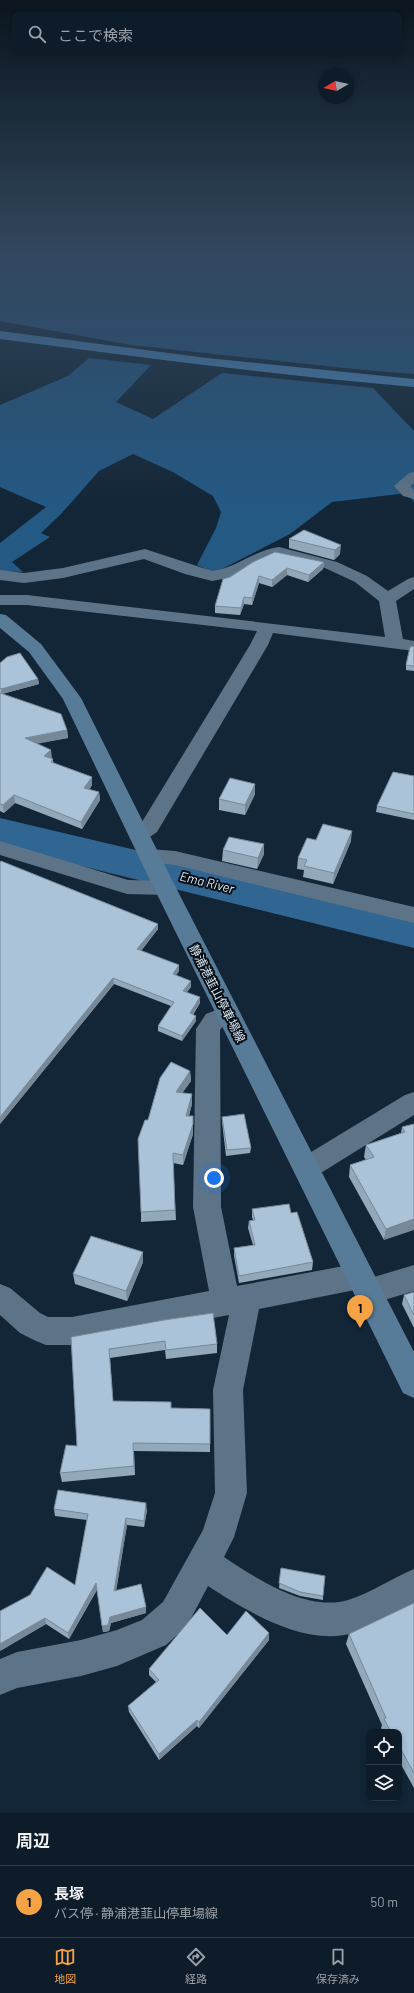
<!DOCTYPE html>
<html lang="ja">
<head>
<meta charset="utf-8">
<style>
	:root { --surface:#0e1c29; --page:#172531; --text:#f1f3f6; --muted:#9ba1a8; --line:#2e3a46; --accent:#f5a345 }
	body { margin:0; font-family:Barlow,"Noto Sans JP",sans-serif; background:var(--page); color:var(--text) }
	.controls { position:absolute; right:12px; bottom:12px; display:grid; overflow:hidden; border-radius:8px; box-shadow:0 2px 6px #0003 }
	.controls button { width:36px; height:36px; display:grid; place-items:center; padding:0; border:0; border-bottom:1px solid var(--line); background:var(--surface); color:var(--text); font:20px sans-serif }
	.compass { position:absolute; left:318px; top:68px; width:36px; height:36px; border-radius:50%; background:var(--surface); box-shadow:0 2px 6px #0003; rotate:261deg }
	.you { position:absolute; left:214px; top:1178px; width:14px; height:14px; margin:-10px; border:3px solid #fff; border-radius:50%; background:#1a73e8; box-shadow:0 0 0 6px #1a73e833 }
	.badge { display:grid; place-items:center; width:26px; height:26px; border-radius:50%; background:var(--accent); color:#111; font-size:13px; font-weight:700 }
	.pin { position:absolute; translate:-50% -33px; filter:drop-shadow(0 1px 2px #0008) }
	.pin::after { content:''; position:absolute; top:21px; width:14px; height:12px; background:inherit; clip-path:polygon(0 0,100% 0,50% 100%) }
	.list { margin:0; padding:0; list-style:none }
	h2 { display:flex; justify-content:space-between; align-items:center; height:52px; margin:0; padding:0 16px; font-size:17px }
	h2 small { font-size:13px; font-weight:400; color:var(--muted) }
	.list li { display:grid; grid-template-columns:26px 1fr auto; gap:12px; align-items:center; box-sizing:border-box; height:72px; padding:0 16px; border-top:1px solid var(--line) }
	.list b { display:block; font-size:15px; white-space:nowrap }
	.list p { margin:0; font-size:13px; white-space:nowrap; color:var(--muted) }
	.list em { font-size:13px; font-style:normal; color:var(--muted) }
	.icon { flex:none; width:22px; height:22px; fill:none; stroke:currentColor; stroke-width:2; stroke-linecap:round; stroke-linejoin:round }
	.map { position:relative; flex:none; width:414px; height:1813px; overflow:hidden }
	.search { position:absolute; background:var(--surface); box-shadow:0 2px 6px #0003; left:12px; right:12px; top:12px; height:44px; display:flex; align-items:center; gap:10px; box-sizing:border-box; padding:0 14px; border-radius:8px; color:var(--muted); font-size:15px }
	.sheet { height:124px; background:var(--surface) }
	nav { display:flex; justify-content:space-around; align-items:center; box-sizing:border-box; height:56px; border-top:1px solid var(--line); background:var(--surface); font-size:11px; color:var(--muted) }
	nav a { display:grid; justify-items:center; gap:2px }
	nav .on { color:var(--accent) }
	.map>svg:first-child { display:block }
	.forest { fill:#245984 }
	.lines { fill:none; stroke-linecap:round; stroke-linejoin:round }
	.river { fill:#316692; fill-rule:evenodd }
	.street { fill:#5d7488; fill-rule:evenodd }
	.secondary { fill:#587b98; fill-rule:evenodd }
	.highway { fill:#4e8abd; fill-rule:evenodd }
	.wall { fill:#92a8bb }
	.shaded-wall { fill:#778898 }
	.building { fill:#aac3d9; stroke:#778898 }
	.labels { text-anchor:middle; dominant-baseline:central; stroke-width:4; stroke-linejoin:round; paint-order:stroke }
	.street-label { font-size:12px; fill:#d8e5f0; stroke:#060e16 }
	.water-label { font-size:13px; font-style:italic; fill:#d8e7f4; stroke:#060e16 }
</style>
</head>
<body>
<div class="map">
<svg width="414" height="1813" viewBox="0 0 414 1813">
	<rect width="100%" height="100%" fill="#122637"/>
	<g class="forest">
		<polygon points="0,256 414,256 414,374 364,370 131,345 0,321"/>
		<polygon points="89,358 151,365 116,402 153,419 222,373 373,388 414,431 414,502 407,493 332,502 290,534 214,573 197,565 216,528 221,512 213,496 173,472 133,454 99,471 61,514 41,533 50,537 12,562 23,572 0,571 0,543 46,507 0,487 0,405 68,376"/>
	</g>
	<g class="lines">
		<polygon class="river" points="0,818 414,916 414,948 0,846"/>
		<g class="street">
			<polygon points="414,472 414,483 410,486 414,490 414,499 403,496 394,486 409,473"/>
			<path d="M279 547 337 562 367 576 388 591 408 579 414 577V589L396 601 403 639 414 641V651L273 633 268 645 157 832C148 838 143 843 132 840L129 835 132 830 142 822 250 645 257 631 27 605H0V595H27L385 637 379 601 355 582 325 568 279 557H274L233 577 212 581 185 574 144 559 63 578 24 583 0 580V570L24 573 63 568 145 549 212 571C236 568 255 550 279 547Z"/>
			<polygon points="0,841 128,880 165,881 173,883 176,888 173,893 165,895 127,894 0,855"/>
			<polygon points="150,849 175,851 414,907 414,923 175,865 143,861 139,856 143,851"/>
			<path d="M229 1005 237 1008 241 1014C235 1025 226 1021 220 1030L221 1207 237 1286 360 1263 370 1267 374 1277 414 1265V1291L368 1305 358 1301 354 1292 355 1290 259 1309 243 1390 247 1493 234 1537 224 1557C257 1579 307 1612 348 1600 371 1593 392 1578 414 1569V1604C394 1615 367 1632 344 1635 299 1643 245 1610 208 1586L187 1626 166 1645 117 1666 81 1676 17 1688 0 1695V1659L17 1652 81 1640 117 1630 142 1620 163 1602 203 1530 215 1493 213 1390 229 1315 72 1345H46L36 1341 20 1333 0 1315V1284L10 1288 40 1313 48 1317H72L209 1291 193 1207 196 1029 206 1014Z"/>
			<polygon points="414,1092 414,1115 316,1176 307,1179 298,1176 294,1168 298,1160 405,1095"/>
		</g>
		<polygon class="secondary" points="0,614 6,615 41,644 81,698 171,878 414,1352 414,1398 403,1393 149,878 63,699 29,652 0,628"/>
		<path class="highway" d="M0 331 207 358 414 379V387C275 375 138 357 0 339Z"/>
	</g>
	<g class="wall">
		<polygon points="304,530 340,554 334,560 289,548 289,539"/>
		<polygon points="324,562 323,569 308,582 287,575 272,587 259,583 252,605 244,604 240,615 215,613 215,606 230,577"/>
		<polygon points="414,646 414,671 406,670 406,665"/>
		<polygon points="0,663 38,679 39,684 2,694 0,693"/>
		<polygon points="0,693 67,730 68,738 37,743 52,758 52,759 54,763 92,777 92,785 89,790 99,792 100,800 82,829 15,803 4,813 0,811"/>
		<polygon points="414,776 414,820 376,812 377,806"/>
		<polygon points="255,784 255,794 245,815 219,810 219,799"/>
		<polygon points="316,840 351,841 333,884 303,877 304,870 297,869 298,858"/>
		<polygon points="223,850 264,854 257,869 222,861"/>
		<polygon points="0,862 158,924 158,929 141,951 179,965 179,971 176,975 191,987 187,992 200,1003 193,1015 196,1021 182,1041 158,1031 158,1026 171,1006 114,984 0,1124"/>
		<polygon points="190,1071 191,1081 182,1093 192,1094 192,1104 189,1116 193,1134 183,1165 173,1163 176,1220 141,1222 141,1212 148,1120"/>
		<polygon points="222,1117 251,1148 250,1153 226,1156 222,1122"/>
		<polygon points="414,1124 384,1240 349,1177 350,1165 366,1160 364,1157 366,1145 401,1133 402,1127"/>
		<polygon points="252,1209 291,1213 313,1262 312,1270 239,1283 234,1256 234,1248 253,1245 248,1228 249,1221 253,1220 252,1217"/>
		<polygon points="143,1262 127,1301 75,1284 73,1274"/>
		<polygon points="414,1292 414,1328 402,1304 404,1295"/>
		<polygon points="213,1313 217,1344 217,1353 166,1359 165,1350 110,1358 113,1401 171,1408 210,1409 210,1452 134,1451 135,1475 62,1482 60,1473 77,1446 71,1337"/>
		<polygon points="54,1509 147,1510 144,1527 127,1525 116,1591 146,1607 146,1613 111,1623 109,1631 103,1632 97,1590 69,1639 46,1624 0,1651 75,1585 87,1520 55,1516"/>
		<polygon points="281,1568 323,1596 323,1600 300,1596 279,1588"/>
		<polygon points="414,1603 414,1788 399,1761 399,1732 383,1732 381,1728 382,1725 346,1644 349,1634"/>
		<polygon points="227,1635 269,1640 199,1728 197,1726 159,1760 129,1712 128,1706 156,1682 149,1675 149,1669"/>
	</g>
	<g class="shaded-wall">
		<polygon points="341,545 340,554 334,560 335,550"/>
		<polygon points="324,562 323,569 308,582 309,575"/>
		<polygon points="287,568 287,575 272,587 272,580"/>
		<polygon points="259,576 259,583 252,605 252,598"/>
		<polygon points="244,597 244,604 240,615 241,608"/>
		<polygon points="38,679 39,684 2,694 1,689"/>
		<polygon points="67,730 68,738 26,746 25,738"/>
		<polygon points="51,750 52,758 45,764 44,756"/>
		<polygon points="92,777 92,785 85,796 84,788"/>
		<polygon points="255,784 255,794 245,815 245,805"/>
		<polygon points="99,792 100,800 82,829 81,822"/>
		<polygon points="14,795 15,803 4,813 3,805"/>
		<polygon points="352,831 351,841 333,884 334,873"/>
		<polygon points="264,844 264,854 257,869 258,858"/>
		<polygon points="158,924 158,929 137,955 137,949"/>
		<polygon points="179,965 179,971 173,980 173,974"/>
		<polygon points="113,978 114,984 0,1124 0,1117"/>
		<polygon points="191,981 191,987 183,997 183,991"/>
		<polygon points="200,997 200,1003 190,1019 190,1013"/>
		<polygon points="196,1016 196,1021 182,1041 182,1036"/>
		<polygon points="190,1071 191,1081 176,1102 176,1092"/>
		<polygon points="192,1094 192,1104 186,1126 186,1116"/>
		<polygon points="193,1116 193,1134 183,1165 183,1155"/>
		<polygon points="414,1219 414,1230 384,1240 386,1229"/>
		<polygon points="143,1252 143,1262 127,1301 126,1291"/>
		<polygon points="146,1503 147,1510 144,1527 144,1521"/>
		<polygon points="126,1518 127,1525 115,1597 114,1591"/>
		<polygon points="96,1583 97,1589 69,1639 68,1633"/>
		<polygon points="146,1607 146,1613 111,1623 109,1631 103,1632 102,1626 110,1617"/>
		<polygon points="45,1618 46,1624 0,1651 0,1644"/>
		<polygon points="269,1633 269,1640 199,1728 199,1722"/>
		<polygon points="197,1720 197,1726 159,1760 159,1754"/>
	</g>
	<g class="building">
		<polygon points="304,530 341,545 335,550 289,539"/>
		<polygon points="275,552 324,562 309,575 287,568 272,580 259,576 252,598 244,597 241,608 215,606 223,579 230,577 253,562"/>
		<polygon points="414,646 414,666 406,665 410,647"/>
		<polygon points="20,653 38,679 1,689 0,688 0,663 7,657"/>
		<polygon points="0,693 61,714 67,730 25,738 51,750 44,756 53,759 51,762 92,777 84,788 99,792 81,822 14,795 3,805 0,804"/>
		<polygon points="393,772 414,776 414,814 377,806"/>
		<polygon points="230,778 255,784 245,805 219,799"/>
		<polygon points="323,824 352,831 334,873 304,866 307,860 298,858 307,838 316,840"/>
		<polygon points="229,837 264,844 258,858 223,850"/>
		<polygon points="1,861 158,924 137,949 179,965 173,974 191,981 183,991 200,997 190,1013 196,1016 182,1036 158,1026 174,1002 113,978 0,1117 0,862"/>
		<polygon points="171,1062 190,1071 176,1092 192,1094 186,1116 193,1116 193,1124 183,1155 173,1153 175,1210 141,1212 138,1139 145,1120 148,1120 160,1078"/>
		<polygon points="244,1114 251,1148 227,1150 222,1117"/>
		<polygon points="414,1124 414,1219 386,1229 350,1165 374,1157 366,1145 405,1132 402,1127"/>
		<polygon points="289,1204 291,1213 297,1212 313,1262 239,1276 234,1248 255,1245 249,1221 255,1220 252,1209"/>
		<polygon points="91,1236 143,1252 126,1291 73,1274"/>
		<polygon points="414,1292 414,1315 404,1295"/>
		<polygon points="213,1313 217,1344 166,1350 165,1341 109,1349 113,1401 171,1402 171,1408 210,1409 210,1444 133,1443 134,1466 60,1473 66,1445 77,1446 71,1337 164,1320"/>
		<polygon points="58,1490 146,1503 144,1521 126,1518 114,1591 141,1584 146,1607 110,1617 108,1625 102,1626 96,1583 68,1633 45,1618 0,1644 0,1611 30,1595 47,1567 75,1585 88,1514 54,1509"/>
		<polygon points="281,1568 325,1576 323,1596 300,1592 279,1583"/>
		<polygon points="414,1603 414,1773 399,1746 399,1732 391,1732 384,1719 386,1718 349,1634"/>
		<polygon points="200,1608 227,1635 246,1611 269,1633 199,1722 197,1720 159,1754 128,1706 159,1680 149,1669"/>
	</g>
	<linearGradient id="sky" x2="0" y2="1"><stop stop-color="#0a151e"/><stop offset="0.5" stop-color="#33475e"/><stop offset="1" stop-color="#33475e" stop-opacity="0"/></linearGradient>
	<rect width="414" height="509" fill="url(#sky)"/>
	<g class="labels">
		<g class="street-label">
			<text transform="translate(218 993) rotate(63)">静浦港韮山停車場線</text>
		</g>
		<g class="water-label">
			<text transform="translate(207 882) rotate(14)">Ema River</text>
		</g>
	</g>
</svg>
<div class="controls">
<button><svg class="icon" aria-label="locate" viewBox="0 0 24 24"><circle cx="12" cy="12" r="6"/><path d="M12 2v4M12 18v4M2 12h4M18 12h4"/></svg></button>
<button><svg class="icon" aria-label="layers" viewBox="0 0 24 24"><path d="M12 4l9 5-9 5-9-5zM3 14l9 5 9-5"/></svg></button>
</div>
<svg class="compass" viewBox="-18 -18 36 36"><path d="M0-13l5 13h-10z" fill="#e53935"/><path d="M0 13l5-13h-10z" fill="#9ba1a8"/></svg>
<div class="you"></div>
<div class="pin badge" style="left:360px;top:1328px">1</div>
<div class="search"><svg class="icon" aria-label="search" viewBox="0 0 24 24"><circle cx="10" cy="10" r="6"/><path d="M15 15l6 6"/></svg>ここで検索</div>
</div>
<section class="sheet">
<h2>周辺<small></small></h2>
<ul class="list">
<li><span class="badge">1</span><div><b>長塚</b><p>バス停 · 静浦港韮山停車場線</p></div><em>50 m</em></li>
</ul>
</section>
<nav>
<a class="on"><svg class="icon" aria-label="map" viewBox="0 0 24 24"><path d="M3 6l6-2 6 2 6-2v14l-6 2-6-2-6 2zM9 4v14M15 6v14"/></svg>地図</a>
<a><svg class="icon" aria-label="directions" viewBox="0 0 24 24"><path d="M12 3l9 9-9 9-9-9zM9 14v-3h6M13 9l2 2-2 2"/></svg>経路</a>
<a><svg class="icon" aria-label="saved" viewBox="0 0 24 24"><path d="M7 4h10v16l-5-4-5 4z"/></svg>保存済み</a>
</nav>
</body>
</html>
